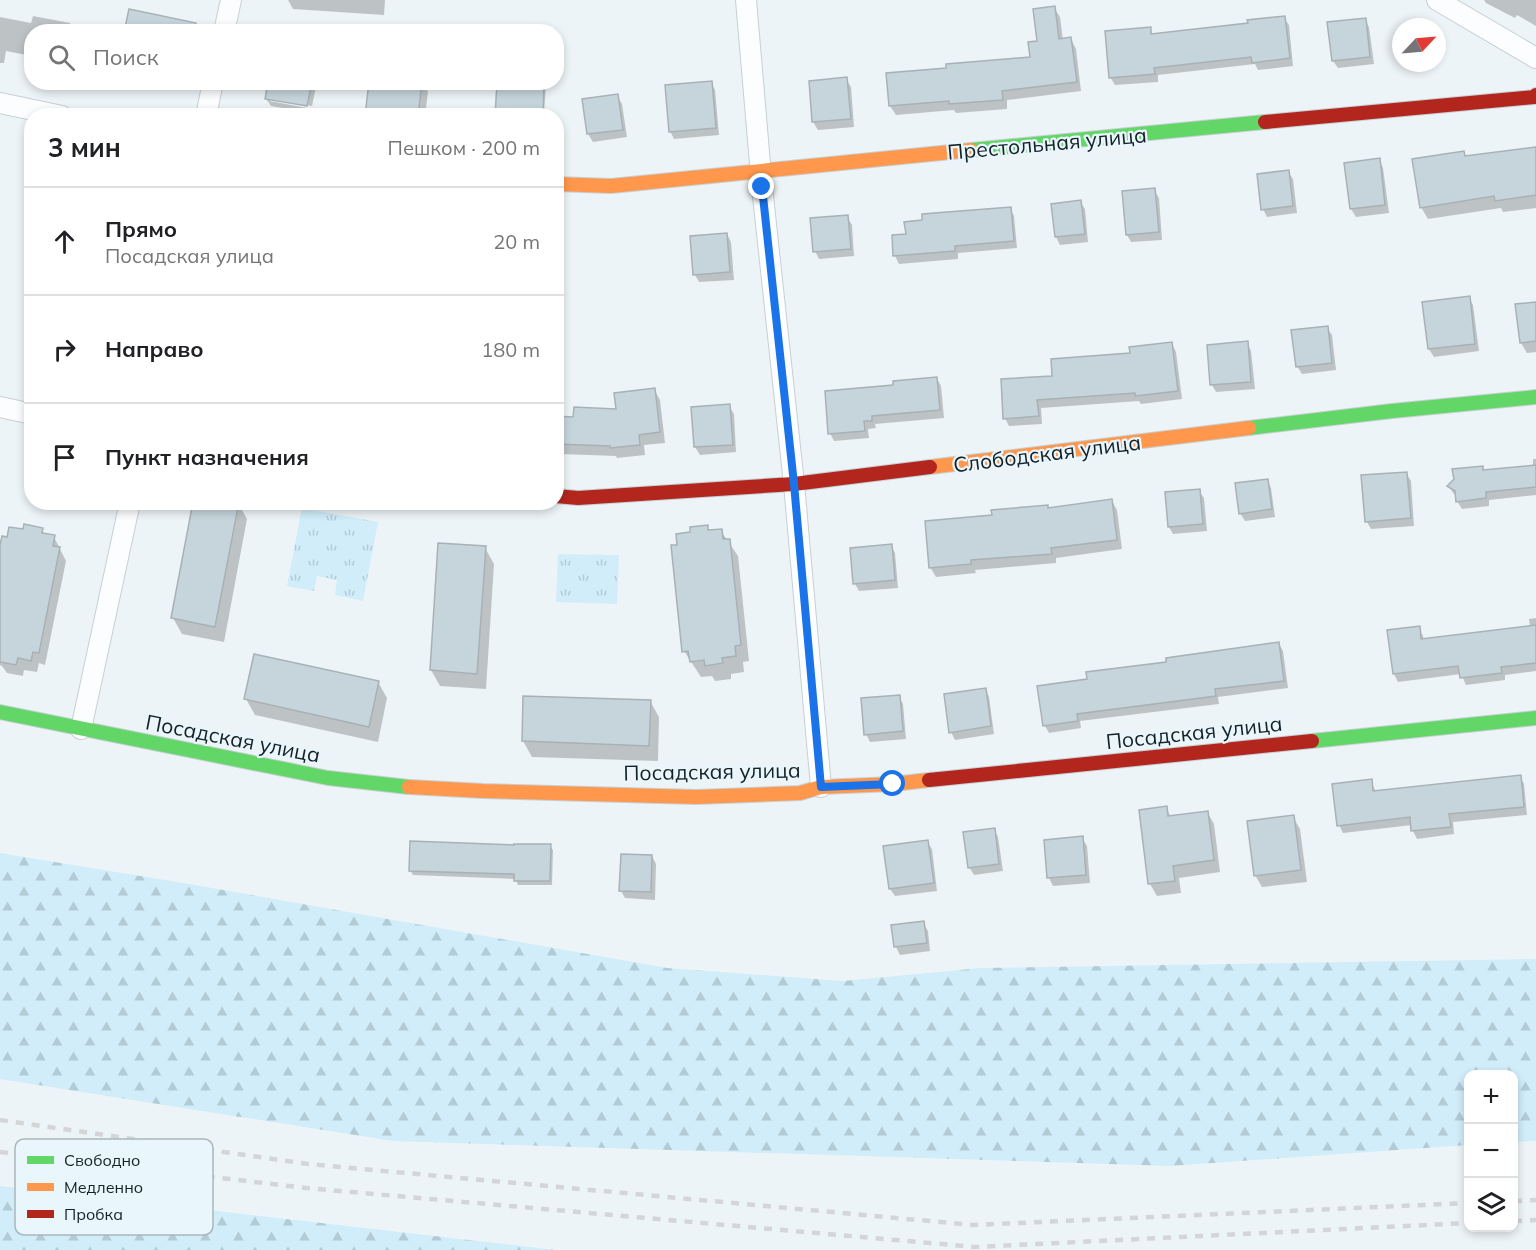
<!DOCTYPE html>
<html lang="ru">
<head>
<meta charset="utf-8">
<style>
	:root { --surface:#fff; --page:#f6f6f6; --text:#202124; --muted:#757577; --line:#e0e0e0 }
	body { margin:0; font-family:Mulish,sans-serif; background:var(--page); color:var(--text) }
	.controls { position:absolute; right:18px; bottom:18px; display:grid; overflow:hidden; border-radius:12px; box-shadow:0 3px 9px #0003 }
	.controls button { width:54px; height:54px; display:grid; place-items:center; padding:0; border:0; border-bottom:2px solid var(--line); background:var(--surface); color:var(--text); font:30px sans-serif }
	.compass { position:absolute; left:1392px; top:18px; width:54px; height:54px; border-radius:50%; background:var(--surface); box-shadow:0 3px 9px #0003; rotate:64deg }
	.stop { position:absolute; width:18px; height:18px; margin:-14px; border:4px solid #1a73e8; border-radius:50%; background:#fff }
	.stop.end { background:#1a73e8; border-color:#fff; box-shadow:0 2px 6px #0008 }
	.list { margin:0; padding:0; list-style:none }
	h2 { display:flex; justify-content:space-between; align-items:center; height:78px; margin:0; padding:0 24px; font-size:26px }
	h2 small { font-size:20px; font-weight:400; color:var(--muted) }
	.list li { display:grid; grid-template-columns:39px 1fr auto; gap:18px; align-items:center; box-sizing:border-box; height:108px; padding:0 24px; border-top:2px solid var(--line) }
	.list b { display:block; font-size:22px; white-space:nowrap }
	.list p { margin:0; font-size:20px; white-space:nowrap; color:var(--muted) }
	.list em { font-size:20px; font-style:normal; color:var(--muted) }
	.icon { flex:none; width:33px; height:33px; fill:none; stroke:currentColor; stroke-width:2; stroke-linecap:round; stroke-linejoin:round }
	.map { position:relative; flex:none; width:1536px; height:1250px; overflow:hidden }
	.search { position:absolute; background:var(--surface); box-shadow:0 3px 9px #0003; left:24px; top:24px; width:540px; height:66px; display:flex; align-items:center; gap:15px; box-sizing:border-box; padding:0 21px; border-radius:24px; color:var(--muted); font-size:22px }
	.panel { position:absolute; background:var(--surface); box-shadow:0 3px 9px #0003; left:24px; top:108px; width:540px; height:402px; border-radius:24px }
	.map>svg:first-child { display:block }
	.forest { fill:url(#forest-firs) }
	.park { fill:url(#park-tufts) }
	.shadow { fill:#0003 }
	.building { fill:#c6d5dc; stroke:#a8b1b5; stroke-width:1.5 }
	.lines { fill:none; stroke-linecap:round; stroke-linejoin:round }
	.street-casing { stroke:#c7d0d4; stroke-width:22 }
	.fast-casing { stroke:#c7d0d4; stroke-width:16 }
	.slow-casing { stroke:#c7d0d4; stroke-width:16 }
	.jam-casing { stroke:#c7d0d4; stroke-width:16 }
	.street { stroke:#fcfdfe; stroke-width:20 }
	.fast { stroke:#63d668; stroke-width:14 }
	.slow { stroke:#ff974d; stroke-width:14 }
	.jam { stroke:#b3261e; stroke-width:14 }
	.rail { stroke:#d4d5d7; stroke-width:4.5; stroke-dasharray:8 8; stroke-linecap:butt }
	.route { stroke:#1a73e8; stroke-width:8 }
	.labels { text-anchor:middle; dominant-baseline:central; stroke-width:4.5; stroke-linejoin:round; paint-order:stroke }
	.street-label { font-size:21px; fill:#152126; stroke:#e9f6fb }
	.key { fill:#e9f6fb; stroke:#a9b6bb; stroke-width:1.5 }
	.key-label { font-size:16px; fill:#152126 }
</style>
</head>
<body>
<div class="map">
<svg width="1536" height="1250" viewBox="0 0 1536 1250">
	<defs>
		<pattern id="forest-firs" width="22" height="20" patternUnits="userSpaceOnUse" patternTransform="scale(1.5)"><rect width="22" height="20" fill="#d0edf9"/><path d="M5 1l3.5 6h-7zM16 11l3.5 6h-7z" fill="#b2cbd5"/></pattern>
		<pattern id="park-tufts" width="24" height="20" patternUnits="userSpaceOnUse" patternTransform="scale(1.5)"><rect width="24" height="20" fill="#d0edf9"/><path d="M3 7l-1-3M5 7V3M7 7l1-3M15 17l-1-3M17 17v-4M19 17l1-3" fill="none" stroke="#b2cbd5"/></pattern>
	</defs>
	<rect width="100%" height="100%" fill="#edf4f7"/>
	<g class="forest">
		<polygon points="0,853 195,885 667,968 843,981 981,968 1536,959 1536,1141 1514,1142 1514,1074 1468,1074 1468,1145 1170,1166 393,1141 0,1079"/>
		<polygon points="0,1186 556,1250 0,1250"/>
	</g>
	<g class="park">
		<polygon points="302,508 378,522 363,601 335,595 337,580 317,576 314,591 287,586"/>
		<polygon points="558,554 619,555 617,604 556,602"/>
	</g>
	<g class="shadow">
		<polygon points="288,0 385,0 384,15 293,9"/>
		<polygon points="1484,0 1536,0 1536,26 1517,15 1515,18 1486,3"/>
		<polygon points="1054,8 1060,17 1063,40 1071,39 1076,49 1081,91 1007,100 1007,109 956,113 954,110 896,115 890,106 948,69 1032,58"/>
		<polygon points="33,16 70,23 74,32 32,32 32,56 6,51 4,63 0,63 0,17 31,23"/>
		<polygon points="1284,18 1289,25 1293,66 1258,70 1255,64 1158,75 1158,82 1115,85 1110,77 1150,29 1154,36 1249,25"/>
		<polygon points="1365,20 1369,27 1374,64 1338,68 1333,61"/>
		<polygon points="846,79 851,87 854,127 818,130 813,122 810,82"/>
		<polygon points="269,82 317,82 312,106 270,98 270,101 312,109 311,113 271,106 266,99"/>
		<polygon points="371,82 422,82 428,92 425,116 367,116"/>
		<polygon points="498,82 546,82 544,116 496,116"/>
		<polygon points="711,83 715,90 719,135 674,139 670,131"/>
		<polygon points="617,96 622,104 627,137 593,142 588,134 583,100"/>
		<polygon points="1536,149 1536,208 1503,212 1501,208 1428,219 1421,207 1464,153 1466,158"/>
		<polygon points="1379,160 1383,168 1389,213 1356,217 1351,209 1346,164"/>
		<polygon points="1288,172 1293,179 1297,213 1267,217 1263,209"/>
		<polygon points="1154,190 1159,198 1162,240 1131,242 1127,235"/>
		<polygon points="1080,202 1085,209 1088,242 1060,245 1056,237"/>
		<polygon points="1010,208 1014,216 1017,248 958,253 958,259 899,264 895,256 893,236 907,235"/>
		<polygon points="847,217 852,225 854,256 819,259 815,251"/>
		<polygon points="727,234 731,242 734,280 699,282 695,275"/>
		<polygon points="1469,298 1473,305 1479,351 1434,357 1429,349 1424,303"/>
		<polygon points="1536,303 1536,352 1527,353 1521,343"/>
		<polygon points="1327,328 1332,335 1336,370 1302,374 1297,366"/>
		<polygon points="1247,343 1251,351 1255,389 1216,392 1212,385"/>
		<polygon points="1172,344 1176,352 1182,399 1141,404 1139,401 1041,408 1042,424 1009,426 1005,418 1054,377"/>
		<polygon points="937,379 941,386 944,418 875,424 876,428 868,429 869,438 834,441 830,433 895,387"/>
		<polygon points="654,389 660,400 665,443 644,445 645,455 617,458 616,456 560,454 556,447 556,418 574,418 618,410"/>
		<polygon points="729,406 734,414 736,452 700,455 695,447"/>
		<polygon points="1533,459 1536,459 1536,495 1489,500 1489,506 1462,509 1457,501 1457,496 1453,493 1449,486 1482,468 1484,472 1533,466"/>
		<polygon points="1406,473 1411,481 1414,526 1371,529 1367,522"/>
		<polygon points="1267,480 1271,488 1275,517 1245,521 1240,513"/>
		<polygon points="1199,491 1204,498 1207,531 1173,534 1169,527"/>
		<polygon points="1112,501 1117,510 1122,549 1056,558 1056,563 975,570 976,573 936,577 930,567 993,516"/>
		<polygon points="238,503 247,519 224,642 182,634 173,618"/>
		<polygon points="707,527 710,532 721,531 738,556 749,661 743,662 744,672 731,674 731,679 715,681 712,676 701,677 684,651 679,546 692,534"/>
		<polygon points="42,530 45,535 54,537 66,561 45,665 39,663 37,672 24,670 23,676 7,673 2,666 0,665 0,552 8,539 24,531"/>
		<polygon points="891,546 895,553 898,588 859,591 855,584"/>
		<polygon points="485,548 494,564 486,689 440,686 431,670"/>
		<polygon points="1536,618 1536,671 1505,675 1505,680 1466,685 1461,674 1398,682 1394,674 1389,632 1419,628 1423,636 1424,640 1530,627 1529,619"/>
		<polygon points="1279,644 1283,651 1288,688 1218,697 1219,704 1080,721 1081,728 1049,733 1045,726 1089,680 1168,663"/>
		<polygon points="378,682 387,698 378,742 255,715 246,699"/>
		<polygon points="985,689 989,697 994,734 955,740 951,732"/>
		<polygon points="899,697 903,704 906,739 870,742 866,734"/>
		<polygon points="650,701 659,717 658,761 532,757 523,741"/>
		<polygon points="1520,776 1524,784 1527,815 1453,822 1454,834 1417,839 1413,831 1412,825 1343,833 1339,825 1371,781 1376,792"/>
		<polygon points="1166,808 1171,817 1207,812 1214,824 1220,872 1179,878 1181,893 1157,896 1150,884 1140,811"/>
		<polygon points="1293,817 1300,829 1307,882 1262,887 1255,875"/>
		<polygon points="994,829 998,837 1003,871 974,875 969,867"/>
		<polygon points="1082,838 1087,846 1090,883 1053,886 1049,878 1046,841"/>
		<polygon points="927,842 932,849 937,891 895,896 890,889"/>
		<polygon points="550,846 553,850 552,885 518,885 515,879 413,875 410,870 516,847"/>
		<polygon points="652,856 656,864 655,900 625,898 621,891"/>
		<polygon points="923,923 928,931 930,951 900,955 896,947 893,927"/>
	</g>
	<g class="building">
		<polygon points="1055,6 1059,39 1071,37 1077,82 1002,91 1003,100 949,104 949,101 889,106 886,73 946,68 946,64 1030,57 1028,42 1037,41 1033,9"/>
		<polygon points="129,9 196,23 195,32 124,32"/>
		<polygon points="1285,16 1290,58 1252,63 1251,57 1154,68 1155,74 1109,78 1105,31 1151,27 1151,34 1248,23 1247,20"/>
		<polygon points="1366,18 1370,57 1332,61 1327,22"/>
		<polygon points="847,77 851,119 812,122 809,81"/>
		<polygon points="712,81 716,128 669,132 665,85"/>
		<polygon points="268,82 312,82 307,106 265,99"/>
		<polygon points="369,82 422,82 418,116 365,116"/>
		<polygon points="497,82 544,82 543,116 495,116"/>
		<polygon points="618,94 623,130 587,134 582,99"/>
		<polygon points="1536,147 1536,195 1495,201 1494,196 1420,208 1412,159 1464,151 1465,156"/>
		<polygon points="1380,158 1385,205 1350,209 1344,163"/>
		<polygon points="1289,170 1293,206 1261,210 1257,174"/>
		<polygon points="1155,188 1159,232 1126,235 1122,191"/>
		<polygon points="1081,200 1085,234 1055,237 1051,204"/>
		<polygon points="1011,207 1014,241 955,246 955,251 893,256 892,235 906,234 904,222 922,220 922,214"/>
		<polygon points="848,215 851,249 813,252 810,218"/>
		<polygon points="727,233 730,272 693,275 690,236"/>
		<polygon points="1470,296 1475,344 1428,349 1422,302"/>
		<polygon points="1536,302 1536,341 1520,343 1515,304"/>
		<polygon points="1328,326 1332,363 1296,367 1291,330"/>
		<polygon points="1248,341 1251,382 1210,385 1207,345"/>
		<polygon points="1172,342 1178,391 1135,396 1135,393 1037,400 1039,416 1003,419 1001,379 1052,376 1051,359 1130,353 1129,347"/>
		<polygon points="937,377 940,410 872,416 872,421 864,421 865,431 828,434 825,391 893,385 893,381"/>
		<polygon points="655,388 660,432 639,435 640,445 610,448 610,446 556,444 556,416 573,417 574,407 616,409 614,393"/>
		<polygon points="730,404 733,445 694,447 691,407"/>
		<polygon points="1536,465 1536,487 1486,492 1486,498 1456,502 1455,491 1447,486 1454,479 1452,469 1483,466 1483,470"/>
		<polygon points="1407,472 1411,518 1365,522 1361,475"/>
		<polygon points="1268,479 1272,509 1239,514 1235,483"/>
		<polygon points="1200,489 1203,524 1168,527 1165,492"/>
		<polygon points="1112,499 1117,540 1051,548 1052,554 971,560 971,564 929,568 925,521 992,515 991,510 1048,505 1048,508"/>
		<polygon points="193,502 239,502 215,627 171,618"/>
		<polygon points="24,524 43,528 42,533 55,535 53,546 60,547 39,653 33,652 31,661 18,658 16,665 0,662 0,545 2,536 7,537 9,527 23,529"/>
		<polygon points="708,525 708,530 722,529 723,539 730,539 741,645 735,646 736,656 722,658 723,663 705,666 704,660 690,662 688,651 682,652 671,545 677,545 676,534 690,532 690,527"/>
		<polygon points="438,543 486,546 477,674 430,670"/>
		<polygon points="892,544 895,580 853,584 850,548"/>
		<polygon points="1536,625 1536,663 1501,667 1502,673 1460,678 1458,666 1393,674 1387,630 1420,626 1421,639"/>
		<polygon points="1279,642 1284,681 1215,689 1216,696 1077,714 1078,721 1043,726 1037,686 1087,679 1086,672 1166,662 1166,658"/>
		<polygon points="254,654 379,681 369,727 244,699"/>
		<polygon points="986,688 991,726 949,733 944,694"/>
		<polygon points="900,695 903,731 864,735 861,698"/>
		<polygon points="523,696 651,700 649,746 522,741"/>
		<polygon points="1521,775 1524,807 1449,814 1451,827 1411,831 1410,817 1337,826 1332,784 1372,779 1373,791"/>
		<polygon points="1167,806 1168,816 1208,811 1214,860 1173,866 1175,881 1148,884 1139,810"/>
		<polygon points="1294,815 1301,870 1254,876 1247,821"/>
		<polygon points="995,828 999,864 968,868 963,832"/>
		<polygon points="1083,836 1086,875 1047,878 1044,840"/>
		<polygon points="928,840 934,883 889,889 883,846"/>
		<polygon points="410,841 514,845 514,844 551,844 550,881 514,881 514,874 409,871"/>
		<polygon points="621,854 652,855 651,892 619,891"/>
		<polygon points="924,921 927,943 894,947 891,925"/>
	</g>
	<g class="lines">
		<defs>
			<g id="street">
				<polyline points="746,0 762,187 794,484 821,787"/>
				<polyline points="1437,0 1536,58"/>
				<polyline points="224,32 231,0"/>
				<polyline points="0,103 62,116"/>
				<polyline points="206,116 213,82"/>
				<polyline points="0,407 32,414"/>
				<polyline points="81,729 130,502"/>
			</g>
			<g id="fast">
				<polyline points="971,150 1265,122"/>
				<polyline points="1249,428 1392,411 1536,397"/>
				<polyline points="0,712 328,778 409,787"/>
				<polyline points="1312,741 1536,718"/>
			</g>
			<g id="slow">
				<polyline points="556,184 611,186 971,150"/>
				<polyline points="930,467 1249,428"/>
				<polyline points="409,787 483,791 696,797 800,793 821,787 893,784 929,780"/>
			</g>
			<g id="jam">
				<polyline points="1265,122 1534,97 1536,95"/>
				<polyline points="556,496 578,498 794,484 930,467"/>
				<polyline points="929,780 1312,741"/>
			</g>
		</defs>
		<use href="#street" class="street-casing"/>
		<use href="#fast" class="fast-casing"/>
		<use href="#slow" class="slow-casing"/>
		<use href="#jam" class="jam-casing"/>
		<use href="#street" class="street"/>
		<use href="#fast" class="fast"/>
		<use href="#slow" class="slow"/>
		<use href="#jam" class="jam"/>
		<g class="rail">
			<polyline points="0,1120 308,1164 973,1225 1468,1203"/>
			<polyline points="0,1152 306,1188 975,1247 1468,1223"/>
			<polyline points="1514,1201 1536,1200"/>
			<polyline points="1514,1221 1536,1220"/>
		</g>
	</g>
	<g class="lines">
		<polyline class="route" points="762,187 794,484 821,787 893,784"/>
	</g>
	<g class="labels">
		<g class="street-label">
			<text transform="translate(1047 143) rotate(-5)">Престольная улица</text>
			<text transform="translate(1047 453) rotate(-7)">Слободская улица</text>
			<text transform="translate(1194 732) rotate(-6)">Посадская улица</text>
			<text transform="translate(233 738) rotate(11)">Посадская улица</text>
			<text transform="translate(712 771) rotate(-1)">Посадская улица</text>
		</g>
	</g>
	<rect x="15" y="1139" width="198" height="96" rx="9" class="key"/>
	<rect x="27" y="1156" width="27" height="8" fill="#63d668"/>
	<rect x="27" y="1183" width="27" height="8" fill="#ff974d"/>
	<rect x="27" y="1210" width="27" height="8" fill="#b3261e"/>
	<g class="key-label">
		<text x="64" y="1166">Свободно</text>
		<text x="64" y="1193">Медленно</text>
		<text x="64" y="1220">Пробка</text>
	</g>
</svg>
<div class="controls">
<button>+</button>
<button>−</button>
<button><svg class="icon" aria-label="layers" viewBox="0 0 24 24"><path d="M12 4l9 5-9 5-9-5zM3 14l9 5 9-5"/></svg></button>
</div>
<svg class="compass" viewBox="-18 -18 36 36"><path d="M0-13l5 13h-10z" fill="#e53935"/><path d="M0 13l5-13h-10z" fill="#757577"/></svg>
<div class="stop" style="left:893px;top:784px"></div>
<div class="stop end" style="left:762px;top:187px"></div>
<div class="search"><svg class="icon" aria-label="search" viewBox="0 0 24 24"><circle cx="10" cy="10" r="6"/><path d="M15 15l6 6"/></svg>Поиск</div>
<section class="panel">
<h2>3 мин<small>Пешком · 200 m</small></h2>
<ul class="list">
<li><svg class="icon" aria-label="ahead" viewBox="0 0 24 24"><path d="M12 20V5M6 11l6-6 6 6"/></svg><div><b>Прямо</b><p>Посадская улица</p></div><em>20 m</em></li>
<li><svg class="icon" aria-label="right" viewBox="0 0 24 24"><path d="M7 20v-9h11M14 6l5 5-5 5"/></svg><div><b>Направо</b></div><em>180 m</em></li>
<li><svg class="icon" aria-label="arrive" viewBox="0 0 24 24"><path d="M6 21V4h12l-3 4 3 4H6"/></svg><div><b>Пункт назначения</b></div></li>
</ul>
</section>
</div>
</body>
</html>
